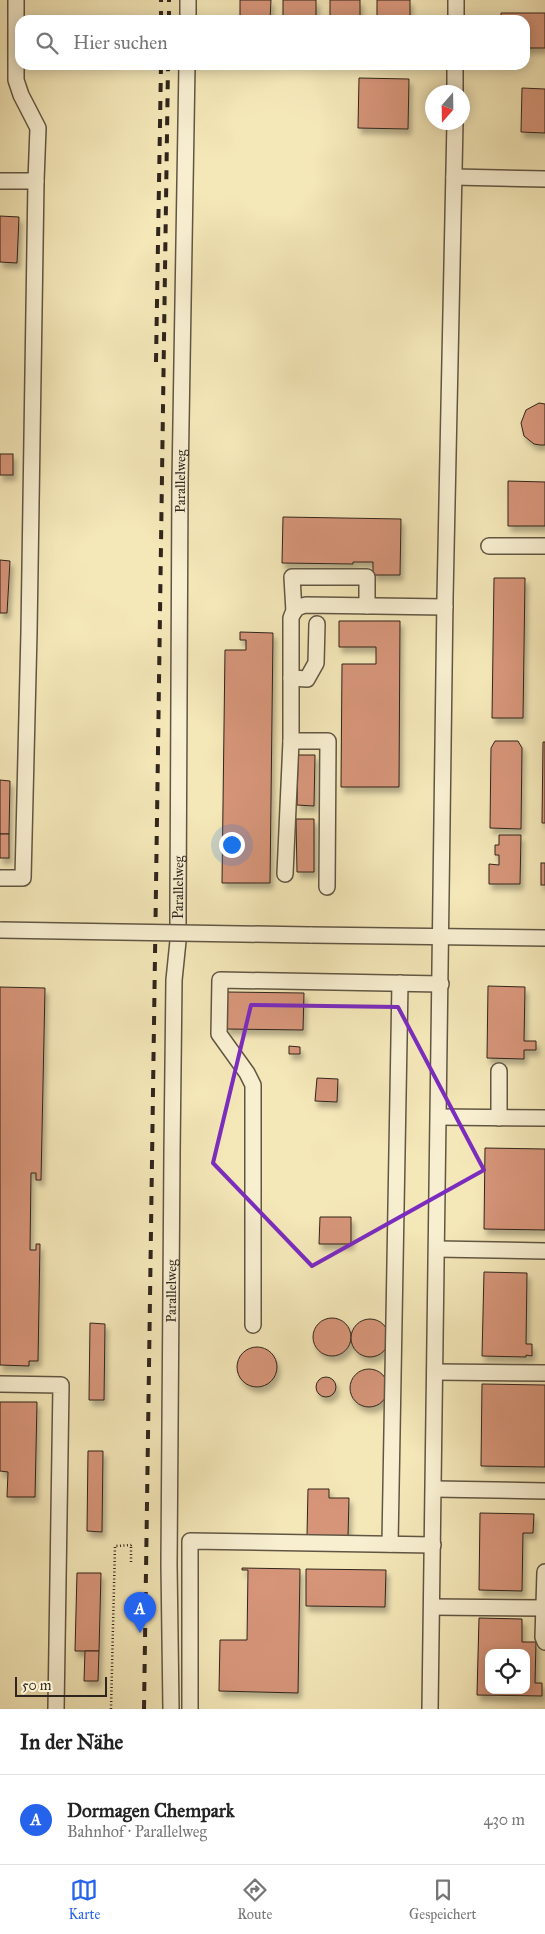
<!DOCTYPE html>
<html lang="de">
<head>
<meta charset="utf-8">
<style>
	:root { --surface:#fff; --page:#f6f6f6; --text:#222; --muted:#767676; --line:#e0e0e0; --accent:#2563eb }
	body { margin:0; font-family:"IM FELL Great Primer",serif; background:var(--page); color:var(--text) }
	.controls { position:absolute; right:15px; bottom:15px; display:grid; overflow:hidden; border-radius:10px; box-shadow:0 2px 12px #0003 }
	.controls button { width:45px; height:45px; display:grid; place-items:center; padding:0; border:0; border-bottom:1px solid var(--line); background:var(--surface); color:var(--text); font:25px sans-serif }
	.compass { position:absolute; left:425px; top:85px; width:45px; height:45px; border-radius:50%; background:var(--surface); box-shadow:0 2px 12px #0003; rotate:200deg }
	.scale { position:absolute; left:15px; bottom:12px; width:92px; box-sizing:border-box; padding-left:5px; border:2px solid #30251c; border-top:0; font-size:14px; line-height:18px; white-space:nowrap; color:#30251c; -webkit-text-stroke:4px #f8efd1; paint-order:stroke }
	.you { position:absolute; left:231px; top:844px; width:18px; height:18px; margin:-12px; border:4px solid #fff; border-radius:50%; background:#1a73e8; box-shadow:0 0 0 8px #1a73e833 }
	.badge { display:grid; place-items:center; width:32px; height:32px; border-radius:50%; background:var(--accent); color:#fff; font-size:16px; font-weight:700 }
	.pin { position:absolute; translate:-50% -41px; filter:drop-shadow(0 1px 2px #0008) }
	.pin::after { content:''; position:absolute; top:26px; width:18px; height:15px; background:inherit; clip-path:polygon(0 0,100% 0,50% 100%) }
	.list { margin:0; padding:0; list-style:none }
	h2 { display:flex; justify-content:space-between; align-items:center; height:65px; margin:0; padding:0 20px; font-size:21px }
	h2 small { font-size:16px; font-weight:400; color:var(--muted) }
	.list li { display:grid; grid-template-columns:32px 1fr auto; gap:15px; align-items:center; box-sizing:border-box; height:90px; padding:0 20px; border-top:1px solid var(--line) }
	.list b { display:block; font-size:19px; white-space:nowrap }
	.list p { margin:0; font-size:16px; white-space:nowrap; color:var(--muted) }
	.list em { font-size:16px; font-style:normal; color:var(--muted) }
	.icon { flex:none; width:28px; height:28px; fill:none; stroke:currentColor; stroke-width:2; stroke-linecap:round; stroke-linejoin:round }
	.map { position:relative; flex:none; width:545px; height:1709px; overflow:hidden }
	.search { position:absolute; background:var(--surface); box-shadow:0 2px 12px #0003; left:15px; right:15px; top:15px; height:55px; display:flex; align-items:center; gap:12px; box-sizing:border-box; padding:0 18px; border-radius:15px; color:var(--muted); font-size:19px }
	.sheet { height:155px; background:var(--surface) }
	nav { display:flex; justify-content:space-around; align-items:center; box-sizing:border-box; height:70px; border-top:1px solid var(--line); background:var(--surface); font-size:14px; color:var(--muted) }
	nav a { display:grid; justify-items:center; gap:2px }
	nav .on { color:var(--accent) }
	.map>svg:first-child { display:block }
	.building { fill:#d69579; stroke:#30251c; fill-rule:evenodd; filter:url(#shadow) }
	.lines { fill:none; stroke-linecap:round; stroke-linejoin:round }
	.minor-casing { stroke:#615643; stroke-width:18 }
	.path { stroke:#30251c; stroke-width:2.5; stroke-dasharray:1 2.5; stroke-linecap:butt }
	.minor { stroke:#f8efd1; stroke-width:15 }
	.rail { stroke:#30251c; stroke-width:4; stroke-dasharray:9 9; stroke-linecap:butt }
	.minor-bridge-casing { stroke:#615643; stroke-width:18; stroke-linecap:butt }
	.minor-bridge { stroke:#f8efd1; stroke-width:15 }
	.marked { fill:none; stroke:#7b2cbf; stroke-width:4; stroke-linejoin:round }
	.labels { text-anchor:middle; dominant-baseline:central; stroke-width:4; stroke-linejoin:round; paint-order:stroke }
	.street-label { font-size:14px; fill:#30251c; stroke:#f8efd1 }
</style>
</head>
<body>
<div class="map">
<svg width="545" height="1709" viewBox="0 0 545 1709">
	<defs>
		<filter id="shadow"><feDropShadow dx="3" dy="5.5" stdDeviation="2.5" flood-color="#0004"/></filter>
	</defs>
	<rect width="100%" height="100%" fill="#f4e7b8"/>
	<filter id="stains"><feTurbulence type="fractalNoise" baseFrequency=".004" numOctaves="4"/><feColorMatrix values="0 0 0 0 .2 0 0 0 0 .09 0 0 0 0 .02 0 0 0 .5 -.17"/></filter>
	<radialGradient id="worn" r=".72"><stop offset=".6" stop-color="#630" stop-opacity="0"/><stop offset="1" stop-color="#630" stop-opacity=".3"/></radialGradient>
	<g class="building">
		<polygon points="240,0 271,0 270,20 240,20"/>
		<rect x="283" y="0" width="33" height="20"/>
		<rect x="330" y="0" width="30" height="20"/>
		<rect x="377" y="0" width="33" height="20"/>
		<polygon points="501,13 545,13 545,48 525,48 525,20 501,20"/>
		<polygon points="359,78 409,79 408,129 358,128"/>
		<polygon points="522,88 545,89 545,133 521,132"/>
		<polygon points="0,216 19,217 17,263 0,262"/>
		<polygon points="539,403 545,404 545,445 540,445 534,444 524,436 521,423 526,410"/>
		<rect x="0" y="454" width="13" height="21"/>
		<polygon points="508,481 545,482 545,526 508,526"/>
		<polygon points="283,517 401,519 400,575 373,575 373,562 353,562 353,564 282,563"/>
		<polygon points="0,560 10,561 7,613 0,613"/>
		<polygon points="494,578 525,578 523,718 492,718"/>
		<polygon points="339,621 400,621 399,787 341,787 342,664 376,664 376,647 339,647"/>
		<polygon points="240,632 273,633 270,883 222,883 225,650 246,650 246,640 240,640"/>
		<polygon points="495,741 518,741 522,748 521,829 490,828 491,748"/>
		<polygon points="543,742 545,742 545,823 542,823"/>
		<polygon points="298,755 315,755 314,806 297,805"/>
		<polygon points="0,780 10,781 9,834 0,834"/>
		<polygon points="296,819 314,819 314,872 297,872"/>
		<rect x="0" y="834" width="9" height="24"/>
		<polygon points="499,835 521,835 520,884 489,884 489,864 499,865 499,855 495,855 495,845 499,845"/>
		<rect x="541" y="863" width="4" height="22"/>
		<polygon points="488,986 525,987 524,1041 536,1041 536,1050 524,1050 524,1059 487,1058"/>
		<polygon points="0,987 45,988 41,1180 36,1180 36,1173 31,1173 30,1250 36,1250 36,1244 40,1244 38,1361 29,1361 29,1366 0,1365"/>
		<polygon points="227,992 304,993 303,1030 226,1029"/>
		<polygon points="289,1046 300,1047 300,1054 289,1054"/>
		<polygon points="317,1078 338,1079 337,1102 315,1101"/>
		<polygon points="485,1148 545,1149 545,1230 484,1229"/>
		<polygon points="320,1217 351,1217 351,1244 319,1244"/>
		<polygon points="484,1272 527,1273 526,1344 532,1344 532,1356 526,1355 526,1357 482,1356"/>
		<circle cx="332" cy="1337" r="19"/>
		<circle cx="370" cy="1338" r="19"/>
		<polygon points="90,1323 105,1324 104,1400 89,1400"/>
		<circle cx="257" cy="1367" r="20"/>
		<circle cx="369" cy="1388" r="19"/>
		<circle cx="326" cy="1387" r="10"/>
		<polygon points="482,1384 545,1385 545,1467 481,1466"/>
		<polygon points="0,1402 37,1402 35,1497 7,1497 8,1472 0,1471"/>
		<polygon points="88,1451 103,1451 102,1532 87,1531"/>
		<polygon points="308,1489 329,1489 329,1498 349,1498 348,1537 307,1536"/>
		<polygon points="480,1513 534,1514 533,1533 523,1533 522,1591 479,1590"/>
		<polygon points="242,1568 300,1569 298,1693 219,1691 220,1640 247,1640 248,1570 242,1570"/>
		<polygon points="306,1569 386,1570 385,1607 306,1606"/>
		<polygon points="77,1573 101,1573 99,1651 75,1651"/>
		<path d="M479 1618 522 1619V1642H536L535 1683H542V1696L477 1695ZM489 1653H526V1690H489Z"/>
		<polygon points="85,1651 99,1651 98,1681 84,1681"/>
	</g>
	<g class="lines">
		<defs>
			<g id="minor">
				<polyline points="188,20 188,0"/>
				<polyline points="456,20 456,0"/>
				<polyline points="455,92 455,65"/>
				<polyline points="454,177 545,179"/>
				<polyline points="0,181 36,181"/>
				<polyline points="489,546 545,546"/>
				<polyline points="294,612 292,577 367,577 367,606"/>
				<polyline points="291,678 307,679 316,663 317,624"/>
				<polyline points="291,741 328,741 327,887"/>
				<path d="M285 874 291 741V618C294 609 297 607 306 605L445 607"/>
				<polyline points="0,878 23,878 29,632 36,181 38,128 21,95 16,80 16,0"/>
				<polyline points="310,935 545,938"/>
				<polyline points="439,1117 545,1118"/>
				<polyline points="499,1118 499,1071"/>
				<polyline points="437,1249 545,1251"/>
				<polyline points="253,1325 253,1085 247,1073 219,1034 220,980 441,984"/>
				<polyline points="435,1372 545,1373"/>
				<polyline points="0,1384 61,1385 56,1709"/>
				<polyline points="435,1489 545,1491"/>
				<polyline points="390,1544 400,983"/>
				<polyline points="545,1572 543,1637 545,1642"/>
				<polyline points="432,1607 544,1608"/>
				<path id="s1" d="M171 1709 169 1564 172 1153 174 980 178 941V907L180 482 187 65"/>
				<polyline points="190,1709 190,1541 433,1545"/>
				<polyline points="430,1709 445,598 455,122"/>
			</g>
		</defs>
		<use href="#minor" class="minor-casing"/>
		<g class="path">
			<polyline points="131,1562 131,1546"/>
			<polyline points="111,1709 115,1546 131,1545 133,1543"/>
		</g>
		<use href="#minor" class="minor"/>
		<g class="rail">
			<polyline points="161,20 161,0"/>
			<polyline points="169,20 169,0"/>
			<polyline points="156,362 161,65"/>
			<polyline points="144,1709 168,65"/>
		</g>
		<defs>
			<polyline id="minor-bridge" points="0,930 310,935"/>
		</defs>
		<use href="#minor-bridge" class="minor-bridge-casing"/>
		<use href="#minor-bridge" class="minor-bridge"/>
	</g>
	<path class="marked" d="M251 1005 398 1007 484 1170 312 1266 213 1163Z"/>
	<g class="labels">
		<g class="street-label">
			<text stroke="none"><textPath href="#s1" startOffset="1228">Parallelweg</textPath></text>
			<text stroke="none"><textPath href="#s1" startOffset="822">Parallelweg</textPath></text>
			<text stroke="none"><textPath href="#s1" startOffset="418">Parallelweg</textPath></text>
		</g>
	</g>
	<rect width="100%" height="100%" filter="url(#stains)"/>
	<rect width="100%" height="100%" fill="url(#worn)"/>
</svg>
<div class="controls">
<button><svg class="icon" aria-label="locate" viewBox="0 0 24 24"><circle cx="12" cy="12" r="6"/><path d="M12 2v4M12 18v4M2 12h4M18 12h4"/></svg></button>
</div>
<svg class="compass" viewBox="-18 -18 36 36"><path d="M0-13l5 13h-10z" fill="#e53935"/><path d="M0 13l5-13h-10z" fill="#767676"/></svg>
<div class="scale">50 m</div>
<div class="you"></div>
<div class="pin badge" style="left:140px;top:1633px">A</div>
<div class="search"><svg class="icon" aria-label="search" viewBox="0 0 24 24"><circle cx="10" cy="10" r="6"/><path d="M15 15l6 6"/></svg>Hier suchen</div>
</div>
<section class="sheet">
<h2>In der Nähe<small></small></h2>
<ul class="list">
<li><span class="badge">A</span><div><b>Dormagen Chempark</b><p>Bahnhof · Parallelweg</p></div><em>430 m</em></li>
</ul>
</section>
<nav>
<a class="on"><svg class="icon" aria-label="map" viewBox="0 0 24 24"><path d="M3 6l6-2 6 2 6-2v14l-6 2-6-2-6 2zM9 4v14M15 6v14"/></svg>Karte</a>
<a><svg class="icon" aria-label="directions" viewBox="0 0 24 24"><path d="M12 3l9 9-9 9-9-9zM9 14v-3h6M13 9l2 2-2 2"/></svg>Route</a>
<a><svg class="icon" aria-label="saved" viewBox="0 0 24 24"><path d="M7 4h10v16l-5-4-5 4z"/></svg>Gespeichert</a>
</nav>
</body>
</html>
